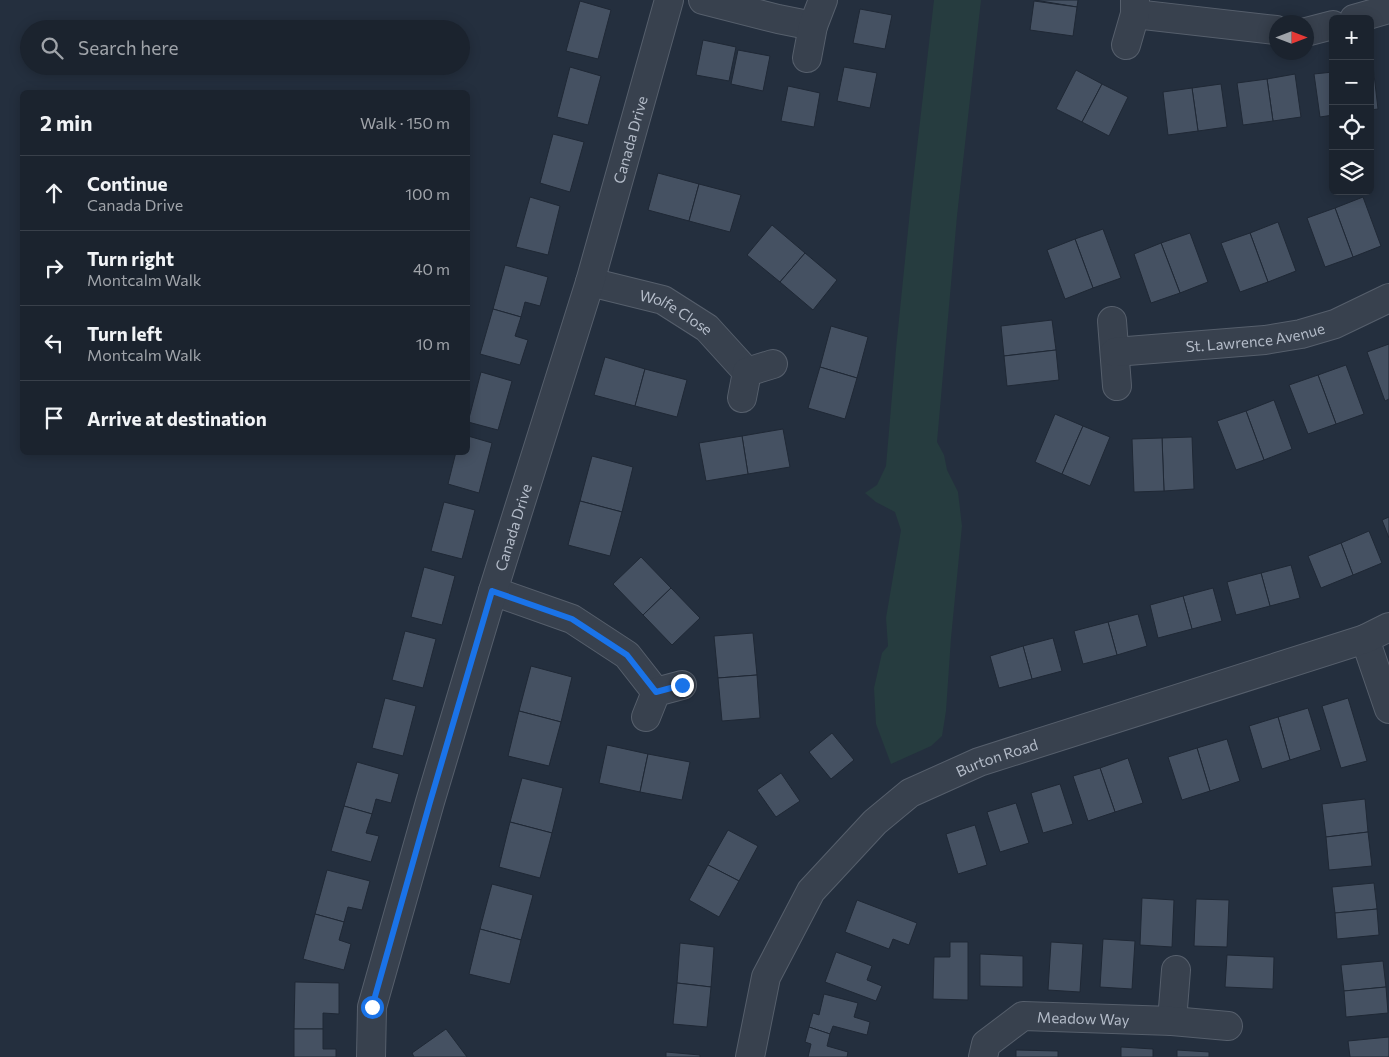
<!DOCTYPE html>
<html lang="en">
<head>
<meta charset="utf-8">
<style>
	:root { --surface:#1b232e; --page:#282f3a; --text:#f1f3f6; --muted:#a0a4aa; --line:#39404a }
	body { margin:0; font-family:Commissioner,sans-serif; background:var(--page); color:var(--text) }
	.controls { position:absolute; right:15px; top:15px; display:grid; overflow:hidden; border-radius:8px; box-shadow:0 2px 12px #0003 }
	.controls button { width:45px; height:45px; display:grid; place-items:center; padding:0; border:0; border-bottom:1px solid var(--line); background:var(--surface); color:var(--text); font:25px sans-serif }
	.compass { position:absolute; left:1269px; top:15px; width:45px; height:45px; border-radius:50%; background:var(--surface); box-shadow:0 2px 12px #0003; rotate:90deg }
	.stop { position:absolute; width:15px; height:15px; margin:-11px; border:4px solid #1a73e8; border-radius:50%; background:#fff }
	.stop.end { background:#1a73e8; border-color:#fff; box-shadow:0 1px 5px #0008 }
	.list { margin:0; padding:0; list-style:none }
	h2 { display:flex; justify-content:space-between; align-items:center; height:65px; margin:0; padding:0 20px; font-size:21px }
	h2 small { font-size:16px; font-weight:400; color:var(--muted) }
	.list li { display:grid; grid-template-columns:32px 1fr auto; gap:15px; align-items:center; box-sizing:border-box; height:75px; padding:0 20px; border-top:1px solid var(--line) }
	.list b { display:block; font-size:19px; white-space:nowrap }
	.list p { margin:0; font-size:16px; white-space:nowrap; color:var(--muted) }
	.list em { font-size:16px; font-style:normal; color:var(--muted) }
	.icon { flex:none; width:28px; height:28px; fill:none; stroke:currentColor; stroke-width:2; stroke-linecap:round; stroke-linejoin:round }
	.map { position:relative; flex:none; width:1389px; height:1057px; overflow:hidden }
	.search { position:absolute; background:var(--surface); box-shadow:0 2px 12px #0003; left:20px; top:20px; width:450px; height:55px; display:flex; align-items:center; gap:12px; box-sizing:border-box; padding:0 18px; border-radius:28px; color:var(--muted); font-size:19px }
	.panel { position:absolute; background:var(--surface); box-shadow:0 2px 12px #0003; left:20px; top:90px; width:450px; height:365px; border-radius:8px }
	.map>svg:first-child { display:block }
	.green { fill:#263c3f }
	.building { fill:#455162; stroke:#1f2835 }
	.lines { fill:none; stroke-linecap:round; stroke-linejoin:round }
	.minor-casing { stroke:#565f6c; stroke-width:30 }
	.minor { stroke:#38414e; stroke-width:28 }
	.route { stroke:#1a73e8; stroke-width:6 }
	.labels { text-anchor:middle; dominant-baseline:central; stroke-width:5; stroke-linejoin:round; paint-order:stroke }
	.street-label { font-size:15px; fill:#b4bcc9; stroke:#1d2633 }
</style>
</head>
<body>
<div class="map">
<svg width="1389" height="1057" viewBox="0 0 1389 1057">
	<rect width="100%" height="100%" fill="#242f3e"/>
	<polygon class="green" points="934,0 981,0 957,216 937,442 944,455 947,470 958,492 962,526 951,638 946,711 942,736 931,746 891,764 876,724 874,688 882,653 888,646 886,618 901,530 895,512 876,502 865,493 877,485 886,466 896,349 912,191"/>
	<g class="building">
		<polygon points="1035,0 1078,0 1077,7"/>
		<polygon points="580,1 611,10 598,59 566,51"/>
		<polygon points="1034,1 1077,7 1073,36 1030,30"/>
		<polygon points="860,9 892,15 885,49 853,43"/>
		<polygon points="703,40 736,47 729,81 696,75"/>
		<polygon points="738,50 770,56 763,91 731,84"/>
		<polygon points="1373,66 1378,109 1370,110 1370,67"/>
		<polygon points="570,67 601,76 588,125 557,117"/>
		<polygon points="844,67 877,73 870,108 837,101"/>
		<polygon points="1076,70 1102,84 1082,122 1056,109"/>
		<polygon points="1333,72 1333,115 1320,117 1314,74"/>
		<polygon points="1295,74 1301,117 1273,121 1267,79"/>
		<polygon points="1267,79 1273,121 1243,125 1237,83"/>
		<polygon points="1102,84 1128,97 1109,136 1082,122"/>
		<polygon points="1221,84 1227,127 1198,131 1192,88"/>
		<polygon points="788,86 820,93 814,127 781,121"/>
		<polygon points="1192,88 1198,131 1168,135 1163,92"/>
		<polygon points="553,134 584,142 570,192 540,183"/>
		<polygon points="658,173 699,184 689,221 648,210"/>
		<polygon points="699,184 741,195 730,232 689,221"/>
		<polygon points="530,197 560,206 548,255 516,247"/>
		<polygon points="1363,197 1381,246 1353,257 1335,208"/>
		<polygon points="1335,208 1353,257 1325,267 1307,218"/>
		<polygon points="1278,222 1296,271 1268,282 1250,233"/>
		<polygon points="772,225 805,253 780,282 747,255"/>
		<polygon points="1103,229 1121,278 1093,288 1075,239"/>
		<polygon points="1190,233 1208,282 1180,293 1161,243"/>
		<polygon points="1250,233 1268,282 1240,292 1221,243"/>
		<polygon points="1075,239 1093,288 1065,299 1047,250"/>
		<polygon points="1161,243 1180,293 1151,303 1134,254"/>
		<polygon points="805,253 837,280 813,310 780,282"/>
		<polygon points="505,265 548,277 540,306 525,302 521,317 493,309"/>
		<polygon points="493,309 521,317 515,336 528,340 520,365 480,354"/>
		<polygon points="1052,320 1056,350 1004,356 1001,326"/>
		<polygon points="831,326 868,337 857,378 820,367"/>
		<polygon points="1389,344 1389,399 1385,401 1367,352"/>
		<polygon points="1056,350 1059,380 1007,386 1004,356"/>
		<polygon points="605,357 645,369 635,406 594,395"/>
		<polygon points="1346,365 1364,414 1336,424 1318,375"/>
		<polygon points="820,367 857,378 845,419 808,408"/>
		<polygon points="645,369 687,380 677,417 635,406"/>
		<polygon points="481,372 512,381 498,430 468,422"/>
		<polygon points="1318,375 1336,424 1308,434 1289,385"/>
		<polygon points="1274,400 1292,449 1264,460 1246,411"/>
		<polygon points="1246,411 1264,460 1236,470 1217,421"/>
		<polygon points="1055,414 1083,426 1062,474 1035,462"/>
		<polygon points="1083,426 1110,437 1090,486 1062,474"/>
		<polygon points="783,429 790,467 748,474 742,436"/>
		<polygon points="468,436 492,443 479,493 448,484 456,452 468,452"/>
		<polygon points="742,436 748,474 706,481 699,443"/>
		<polygon points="1192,437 1194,489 1164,491 1162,438"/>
		<polygon points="1162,438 1164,491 1134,492 1132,439"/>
		<polygon points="592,456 633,467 622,512 580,501"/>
		<polygon points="580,501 622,512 610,556 568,545"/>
		<polygon points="444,502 475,510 462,559 431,551"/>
		<polygon points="1389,517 1389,538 1382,520"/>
		<polygon points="1369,531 1382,563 1353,575 1341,543"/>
		<polygon points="1341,543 1353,575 1321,588 1308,556"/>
		<polygon points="641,557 671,588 643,615 613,584"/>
		<polygon points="1291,565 1300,598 1270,606 1261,573"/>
		<polygon points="424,567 455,576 442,625 411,617"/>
		<polygon points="1261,573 1270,606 1236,615 1227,582"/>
		<polygon points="671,588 700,618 672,645 643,615"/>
		<polygon points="1213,588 1222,621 1192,629 1183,596"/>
		<polygon points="1183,596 1192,629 1158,638 1150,605"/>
		<polygon points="1138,614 1147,646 1117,655 1108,622"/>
		<polygon points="1108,622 1117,655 1083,664 1074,631"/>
		<polygon points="405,631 436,639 423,688 392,680"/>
		<polygon points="753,633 757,675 718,678 714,636"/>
		<polygon points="1053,638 1062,671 1032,679 1023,646"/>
		<polygon points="1023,646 1032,679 999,688 990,656"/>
		<polygon points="531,666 572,677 561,722 519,711"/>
		<polygon points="757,675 760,718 722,721 718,678"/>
		<polygon points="385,698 416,706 403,756 372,748"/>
		<polygon points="1348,698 1367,761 1341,768 1322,706"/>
		<polygon points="1308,708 1321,750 1290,760 1278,717"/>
		<polygon points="519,711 561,722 549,766 508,756"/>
		<polygon points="1278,717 1290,760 1262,769 1249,726"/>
		<polygon points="832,733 854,760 831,779 809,752"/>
		<polygon points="1227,739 1240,781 1210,791 1197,748"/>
		<polygon points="607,745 648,754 640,792 599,783"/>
		<polygon points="1197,748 1210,791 1182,800 1168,757"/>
		<polygon points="648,754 690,762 682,800 640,792"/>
		<polygon points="1128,758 1143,803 1115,812 1100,768"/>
		<polygon points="357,762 399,774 391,803 376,799 372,814 344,806"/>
		<polygon points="1100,768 1115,812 1088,821 1073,776"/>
		<polygon points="781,773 800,801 776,817 757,790"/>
		<polygon points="522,778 563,788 552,833 510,822"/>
		<polygon points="1060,784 1073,824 1043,833 1031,793"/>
		<polygon points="1365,799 1368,832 1326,837 1322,804"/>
		<polygon points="1016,803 1029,843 1000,852 987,812"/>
		<polygon points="344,806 372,814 366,833 379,836 371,862 331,851"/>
		<polygon points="510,822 552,833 540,878 499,867"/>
		<polygon points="975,825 987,865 958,874 946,834"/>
		<polygon points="728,830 758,846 739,881 708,865"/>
		<polygon points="1368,832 1372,866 1329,870 1326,837"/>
		<polygon points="708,865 739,881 719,917 689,900"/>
		<polygon points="327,870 370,881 362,910 348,907 344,922 315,914"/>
		<polygon points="1374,883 1377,909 1335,913 1332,887"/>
		<polygon points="492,884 533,895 521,940 480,929"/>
		<polygon points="1142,898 1174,900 1172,947 1140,945"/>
		<polygon points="1196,899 1229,900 1227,947 1194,946"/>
		<polygon points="857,900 917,923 909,945 893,939 889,949 845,932"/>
		<polygon points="1377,909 1379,935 1337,939 1335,913"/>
		<polygon points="315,914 344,922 339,940 351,944 344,970 303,959"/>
		<polygon points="480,929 521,940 510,984 469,974"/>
		<polygon points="1103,939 1135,941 1132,989 1100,987"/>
		<polygon points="950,942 968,942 968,1000 933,999 934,957 950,957"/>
		<polygon points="1051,942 1083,944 1080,992 1048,990"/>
		<polygon points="680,943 714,947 711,987 677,983"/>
		<polygon points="836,952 872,966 867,980 882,986 876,1001 825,982"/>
		<polygon points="980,954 1023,956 1023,987 980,986"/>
		<polygon points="1227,955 1274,957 1273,989 1225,987"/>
		<polygon points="1383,961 1386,987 1344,991 1341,965"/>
		<polygon points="295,982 339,983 339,1014 323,1013 323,1029 294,1029"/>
		<polygon points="677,983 711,987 707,1027 673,1024"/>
		<polygon points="1386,987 1388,1013 1346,1017 1344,991"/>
		<polygon points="824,994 858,1003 854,1017 870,1022 867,1035 833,1026 830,1034 809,1027 813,1013 819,1015"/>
		<polygon points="809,1027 830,1034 827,1046 848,1052 847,1057 808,1057 811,1044 805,1042"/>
		<polygon points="294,1029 323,1029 323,1049 336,1049 336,1057 294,1057"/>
		<polygon points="446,1029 467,1057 414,1057 412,1053"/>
		<polygon points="1389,1037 1389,1057 1350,1057 1348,1041"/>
		<polygon points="1121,1047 1153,1049 1153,1057 1121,1057"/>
		<polygon points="1016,1050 1058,1051 1058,1057 1016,1057"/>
		<polygon points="1177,1050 1209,1052 1209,1057 1177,1057"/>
		<polygon points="666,1052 700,1055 700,1057 666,1057"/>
	</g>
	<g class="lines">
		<defs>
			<g id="minor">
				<polyline points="703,0 778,19 813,26"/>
				<polyline points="1135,14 1276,30"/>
				<polyline points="1354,19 1389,9"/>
				<polyline points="1306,32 1333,25"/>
				<polyline points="1126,45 1135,14 1135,0"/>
				<polyline points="807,58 813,26 823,0"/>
				<path id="s1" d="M590 282 663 300 707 328 747 372"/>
				<polyline points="1112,321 1117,386"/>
				<path id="s2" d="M1115 352 1265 340 1301 334 1335 324 1389 298"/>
				<polyline points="742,398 747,372 773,364"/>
				<polyline points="493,591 572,619 627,655 656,692"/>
				<polyline points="1365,639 1389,709"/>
				<polyline points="646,717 656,692 682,685"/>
				<polyline points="1172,1021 1176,970"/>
				<path id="s3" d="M371 1057 372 1007 430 802 493 591 590 282 669 0"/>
				<path id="s4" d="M750 1057 766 977 811 891 875 822 910 793 979 762 1365 639 1389 627"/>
				<path id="s5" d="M983 1057 986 1044 1023 1016 1172 1021 1228 1026"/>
			</g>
		</defs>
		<use href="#minor" class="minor-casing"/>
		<use href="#minor" class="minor"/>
	</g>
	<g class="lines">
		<polyline class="route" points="372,1007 430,802 492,591 572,619 627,655 656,692 682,685"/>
	</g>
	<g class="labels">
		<g class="street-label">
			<text stroke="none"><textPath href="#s3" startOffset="955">Canada Drive</textPath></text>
			<text stroke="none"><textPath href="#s1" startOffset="92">Wolfe Close</textPath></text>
			<text stroke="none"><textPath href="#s2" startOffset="141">St. Lawrence Avenue</textPath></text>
			<text stroke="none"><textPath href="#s3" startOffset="550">Canada Drive</textPath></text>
			<text stroke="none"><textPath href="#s4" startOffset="412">Burton Road</textPath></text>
			<text stroke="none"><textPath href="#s5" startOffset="120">Meadow Way</textPath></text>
		</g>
	</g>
</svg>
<div class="controls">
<button>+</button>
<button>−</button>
<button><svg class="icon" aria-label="locate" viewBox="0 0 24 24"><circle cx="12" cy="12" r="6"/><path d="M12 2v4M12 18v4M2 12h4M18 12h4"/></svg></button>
<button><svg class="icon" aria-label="layers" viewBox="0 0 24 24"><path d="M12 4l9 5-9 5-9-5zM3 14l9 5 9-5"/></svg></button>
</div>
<svg class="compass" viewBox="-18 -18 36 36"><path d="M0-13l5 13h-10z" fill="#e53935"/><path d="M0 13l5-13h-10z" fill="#a0a4aa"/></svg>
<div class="stop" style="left:372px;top:1007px"></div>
<div class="stop end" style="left:682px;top:685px"></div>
<div class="search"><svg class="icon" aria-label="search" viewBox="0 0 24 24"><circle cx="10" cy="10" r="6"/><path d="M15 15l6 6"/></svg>Search here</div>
<section class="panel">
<h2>2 min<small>Walk · 150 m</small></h2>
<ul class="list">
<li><svg class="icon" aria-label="ahead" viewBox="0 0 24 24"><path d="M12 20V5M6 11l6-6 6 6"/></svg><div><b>Continue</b><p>Canada Drive</p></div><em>100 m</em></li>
<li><svg class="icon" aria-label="right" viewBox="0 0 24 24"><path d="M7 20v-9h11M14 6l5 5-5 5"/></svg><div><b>Turn right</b><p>Montcalm Walk</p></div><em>40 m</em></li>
<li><svg class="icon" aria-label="left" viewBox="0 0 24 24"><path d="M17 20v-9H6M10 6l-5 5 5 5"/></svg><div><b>Turn left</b><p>Montcalm Walk</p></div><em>10 m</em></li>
<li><svg class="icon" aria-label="arrive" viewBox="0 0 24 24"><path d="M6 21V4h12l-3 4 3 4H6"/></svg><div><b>Arrive at destination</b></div></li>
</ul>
</section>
</div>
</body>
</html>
